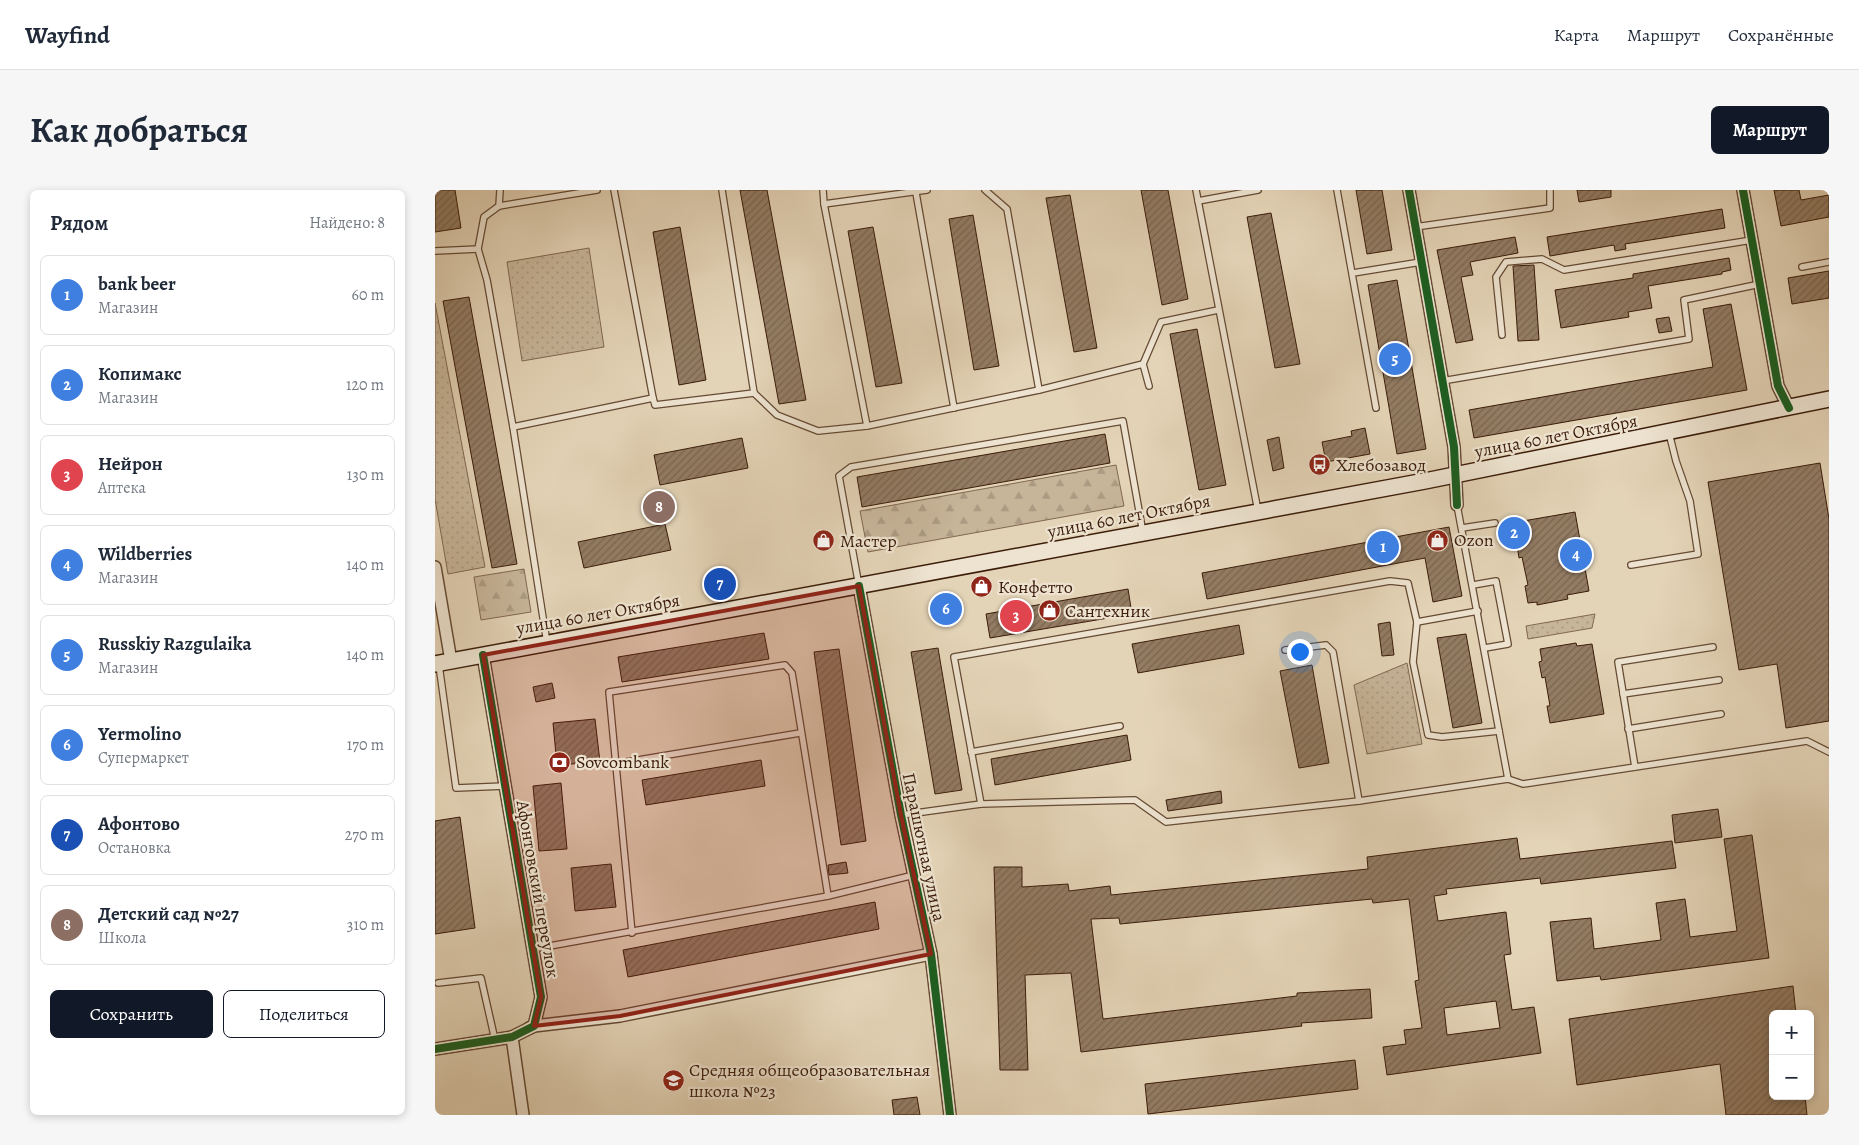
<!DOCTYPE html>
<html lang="ru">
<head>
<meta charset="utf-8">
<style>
	:root { --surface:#fff; --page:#f6f6f7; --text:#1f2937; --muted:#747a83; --line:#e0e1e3; --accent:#111827 }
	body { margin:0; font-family:Alegreya,serif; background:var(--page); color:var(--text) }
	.controls { position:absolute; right:15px; bottom:15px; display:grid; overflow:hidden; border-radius:8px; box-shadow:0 2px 8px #0003 }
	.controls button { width:45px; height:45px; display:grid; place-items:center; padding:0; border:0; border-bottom:1px solid var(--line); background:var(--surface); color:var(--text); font:25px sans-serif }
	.you { position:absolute; left:864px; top:461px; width:18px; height:18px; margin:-12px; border:4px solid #fff; border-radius:50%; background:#1a73e8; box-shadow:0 0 0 8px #1a73e833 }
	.badge { display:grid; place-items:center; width:32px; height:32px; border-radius:50%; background:var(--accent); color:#fff; font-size:16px; font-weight:700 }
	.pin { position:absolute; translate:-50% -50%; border:2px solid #fff; box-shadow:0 1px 5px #0006 }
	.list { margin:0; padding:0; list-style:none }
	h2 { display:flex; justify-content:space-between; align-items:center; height:65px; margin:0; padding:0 20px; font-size:21px }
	h2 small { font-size:16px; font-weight:400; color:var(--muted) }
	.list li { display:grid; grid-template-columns:32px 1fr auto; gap:15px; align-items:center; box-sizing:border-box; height:80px; margin:0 10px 10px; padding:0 10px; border:1px solid var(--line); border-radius:8px }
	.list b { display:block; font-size:19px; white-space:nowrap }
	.list p { margin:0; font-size:16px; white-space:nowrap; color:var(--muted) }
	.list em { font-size:16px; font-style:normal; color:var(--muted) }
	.actions { display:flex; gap:10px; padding:15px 20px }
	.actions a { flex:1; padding:11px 0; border:1px solid var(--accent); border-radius:8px; text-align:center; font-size:18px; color:var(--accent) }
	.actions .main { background:var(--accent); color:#fff }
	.map { position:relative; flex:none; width:1394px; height:925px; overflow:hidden; border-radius:8px }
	header { display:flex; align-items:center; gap:30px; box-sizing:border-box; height:70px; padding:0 25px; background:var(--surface); border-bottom:1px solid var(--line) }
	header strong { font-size:24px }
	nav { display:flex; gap:28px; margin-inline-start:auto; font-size:18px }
	.intro { display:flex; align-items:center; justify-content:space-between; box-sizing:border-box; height:120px; padding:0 30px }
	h1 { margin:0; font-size:35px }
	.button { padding:12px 22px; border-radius:8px; background:var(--accent); color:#fff; font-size:18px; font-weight:700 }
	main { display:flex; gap:30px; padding:0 30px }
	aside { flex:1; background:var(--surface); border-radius:8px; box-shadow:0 2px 8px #0003 }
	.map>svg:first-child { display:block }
	.forest { fill:url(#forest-firs); stroke:#816851 }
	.park { fill:url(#park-dots); stroke:#816851 }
	.building { fill:url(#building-hatch); stroke:#3b1c09; fill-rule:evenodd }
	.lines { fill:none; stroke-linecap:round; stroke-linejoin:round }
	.lane-casing { stroke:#654a34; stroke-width:8 }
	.street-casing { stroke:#654a34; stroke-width:14 }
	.secondary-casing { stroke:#3b1c09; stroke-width:18 }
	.lane { stroke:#ede3d0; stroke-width:5.5 }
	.street { stroke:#ede3d0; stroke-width:11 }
	.secondary { stroke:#ede3d0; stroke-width:15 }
	.cycleway-casing { stroke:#ede3d0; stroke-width:11 }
	.cycleway { stroke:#1b5e20; stroke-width:8 }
	.marked { fill:#8f2418; fill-opacity:0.2; stroke:#8f2418; stroke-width:4; stroke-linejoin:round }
	.labels { text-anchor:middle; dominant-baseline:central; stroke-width:4.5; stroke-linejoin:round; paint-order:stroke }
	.street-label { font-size:18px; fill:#3b1c09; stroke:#ede3d0 }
	.poi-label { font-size:18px; fill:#3b1c09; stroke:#ede3d0; text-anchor:start }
</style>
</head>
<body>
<header>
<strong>Wayfind</strong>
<nav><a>Карта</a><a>Маршрут</a><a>Сохранённые</a></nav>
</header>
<div class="intro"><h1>Как добраться</h1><a class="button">Маршрут</a></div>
<main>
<aside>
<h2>Рядом<small>Найдено: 8</small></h2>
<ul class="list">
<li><span class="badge" style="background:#3f7fe0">1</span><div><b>bank beer</b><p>Магазин</p></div><em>60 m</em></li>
<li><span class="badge" style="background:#3f7fe0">2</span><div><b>Копимакс</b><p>Магазин</p></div><em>120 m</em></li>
<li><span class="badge" style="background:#e0444e">3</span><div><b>Нейрон</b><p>Аптека</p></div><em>130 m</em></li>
<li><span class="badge" style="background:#3f7fe0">4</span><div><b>Wildberries</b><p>Магазин</p></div><em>140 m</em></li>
<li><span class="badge" style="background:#3f7fe0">5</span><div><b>Russkiy Razgulaika</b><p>Магазин</p></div><em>140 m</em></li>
<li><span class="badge" style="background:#3f7fe0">6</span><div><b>Yermolino</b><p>Супермаркет</p></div><em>170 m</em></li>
<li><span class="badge" style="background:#1a4fb4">7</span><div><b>Афонтово</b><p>Остановка</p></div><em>270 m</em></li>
<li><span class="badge" style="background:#8d6e63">8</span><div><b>Детский сад №27</b><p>Школа</p></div><em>310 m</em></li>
</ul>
<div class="actions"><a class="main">Сохранить</a><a>Поделиться</a></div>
</aside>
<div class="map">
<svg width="1394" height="925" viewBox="0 0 1394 925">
	<defs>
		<pattern id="forest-firs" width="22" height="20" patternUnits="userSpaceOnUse" patternTransform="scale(1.25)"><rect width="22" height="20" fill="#c7b599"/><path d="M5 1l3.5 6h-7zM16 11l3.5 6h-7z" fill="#ac9b82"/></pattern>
		<pattern id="park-dots" width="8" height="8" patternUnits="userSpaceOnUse" patternTransform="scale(1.25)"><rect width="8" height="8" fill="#c7b599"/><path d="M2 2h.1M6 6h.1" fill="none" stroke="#ac9b82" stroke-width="1.8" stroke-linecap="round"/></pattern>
		<pattern id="building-hatch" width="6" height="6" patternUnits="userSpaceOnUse" patternTransform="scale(1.25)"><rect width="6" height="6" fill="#937c63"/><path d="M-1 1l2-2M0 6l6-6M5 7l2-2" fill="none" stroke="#796550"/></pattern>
	</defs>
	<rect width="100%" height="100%" fill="#e4d4b7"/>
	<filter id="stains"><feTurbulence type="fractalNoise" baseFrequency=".004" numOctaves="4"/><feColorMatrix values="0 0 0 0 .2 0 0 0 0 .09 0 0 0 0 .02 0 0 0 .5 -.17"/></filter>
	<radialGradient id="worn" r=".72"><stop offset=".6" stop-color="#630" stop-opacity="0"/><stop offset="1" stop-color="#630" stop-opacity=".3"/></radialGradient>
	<g class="forest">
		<polygon points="681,275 689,316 433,362 425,321"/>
		<polygon points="89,379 96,422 46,430 39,387"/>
	</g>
	<g class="park">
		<polygon points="154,58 169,157 87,171 72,72"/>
		<polygon points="0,113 50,377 13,384 0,309"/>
		<polygon points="1160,424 1157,438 1093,449 1091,436"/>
		<polygon points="972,473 987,554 932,564 919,495"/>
	</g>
	<g class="building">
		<polygon points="0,0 20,0 26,38 0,42"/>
		<polygon points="305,0 332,0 371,210 344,214"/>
		<polygon points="706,0 733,0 753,109 727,115"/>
		<polygon points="921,0 947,0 957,60 932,64"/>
		<polygon points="1142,0 1176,0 1176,7 1144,12"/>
		<polygon points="1339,0 1364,0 1366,10 1394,5 1394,27 1346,36"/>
		<polygon points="635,5 662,158 639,162 611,8"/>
		<polygon points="1287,19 1290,38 1190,54 1191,59 1180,61 1179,55 1115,66 1112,47"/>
		<polygon points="836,23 865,174 840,178 812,27"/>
		<polygon points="538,25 564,176 539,180 514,29"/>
		<polygon points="245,37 271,190 244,195 218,42"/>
		<polygon points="438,37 467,193 441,197 413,41"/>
		<polygon points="1080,47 1083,63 1035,72 1038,85 1026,87 1038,150 1021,153 1002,60"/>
		<polygon points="1294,68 1296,80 1287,82 1287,84 1213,96 1217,118 1193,122 1194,127 1126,138 1120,100 1198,88 1198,84"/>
		<polygon points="1099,75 1104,150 1083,151 1078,76"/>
		<polygon points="1394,81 1394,108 1357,114 1353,88"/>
		<polygon points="962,90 991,259 962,264 933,95"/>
		<polygon points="34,107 82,374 57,378 8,111"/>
		<polygon points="1296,114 1312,200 1039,248 1034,220 1278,177 1268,119"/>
		<polygon points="1234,127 1237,141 1224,143 1221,129"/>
		<polygon points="762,139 791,295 764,300 735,144"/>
		<polygon points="930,238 935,264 891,272 887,252 917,246 916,241"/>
		<polygon points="670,244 675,273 427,317 422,287"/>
		<polygon points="844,247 849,278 838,281 832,250"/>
		<polygon points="307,248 313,278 225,295 219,265"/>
		<polygon points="1385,273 1394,329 1394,531 1351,538 1342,474 1304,480 1273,292"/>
		<polygon points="1140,322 1154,401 1132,405 1133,409 1102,415 1102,412 1093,413 1090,396 1093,395 1087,367 1084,368 1082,355 1074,356 1071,334"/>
		<polygon points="230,334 236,360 149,378 143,352"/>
		<polygon points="1014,337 1027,406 998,412 990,368 772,409 767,383"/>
		<polygon points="392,341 395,353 384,356 381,343"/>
		<polygon points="693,399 697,424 555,448 551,424"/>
		<polygon points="518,411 521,424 505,427 503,414"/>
		<polygon points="955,432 959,465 947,466 943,434"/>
		<polygon points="804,435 809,464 703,483 697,454"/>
		<polygon points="329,443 334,469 187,492 183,467"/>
		<polygon points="1031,444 1047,533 1018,538 1002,448"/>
		<polygon points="1141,453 1142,456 1157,454 1169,524 1115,533 1112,516 1115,516 1110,487 1107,488 1104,472 1107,471 1105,459"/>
		<polygon points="503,458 527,600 500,604 476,462"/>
		<polygon points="404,459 431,651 406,655 379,462"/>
		<polygon points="877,475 894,573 864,578 845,481"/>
		<polygon points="117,493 120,508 101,512 98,497"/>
		<polygon points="160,529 165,572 122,575 118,533"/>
		<polygon points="692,545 696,570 560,595 556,569"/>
		<polygon points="326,570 330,596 211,615 207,590"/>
		<polygon points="126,593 132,659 104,661 98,596"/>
		<polygon points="786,601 787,613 733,621 731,610"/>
		<polygon points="1283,619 1287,647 1240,653 1237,625"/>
		<polygon points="25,627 40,738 0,744 0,631"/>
		<polygon points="1317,645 1334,768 1166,790 1165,786 1122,791 1115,732 1156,728 1159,759 1226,750 1221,713 1250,709 1255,747 1302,741 1289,649"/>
		<path d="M1082 648 1085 669 1237 651 1241 678 1106 694 1105 688 1011 699 1012 704 999 706 1003 731 1071 722 1076 764 1069 765 1077 820 1099 817 1106 863 952 885 948 857 971 854 969 840 987 838 980 791 984 790 974 709 938 713 937 709 685 734 684 728 656 729 668 829 862 806V803L935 799 937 828 866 833 867 836 646 862 636 783 590 785 593 880H565L559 677H587V697L633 694 634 701 675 696 676 705 933 679 932 667ZM1061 811 1065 838 1012 845 1009 818Z"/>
		<polygon points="411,672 413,683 394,685 393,675"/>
		<polygon points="176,674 181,717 140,721 136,678"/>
		<polygon points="440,712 444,739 193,787 188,760"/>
		<polygon points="1358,796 1361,824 1338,824 1338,906 1370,906 1372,925 1291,925 1285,874 1142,895 1134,829"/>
		<polygon points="920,870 923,899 713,924 710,894"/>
		<polygon points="482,907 485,925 459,925 457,910"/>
	</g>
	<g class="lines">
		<defs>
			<g id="lane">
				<polyline points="179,0 218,208"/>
				<polyline points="287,0 319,203"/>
				<polyline points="388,0 389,14 432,236"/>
				<polyline points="550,0 572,19 604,200"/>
				<polyline points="761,0 823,321"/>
				<polyline points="902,0 941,218"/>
				<polyline points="481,3 519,218"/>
				<polyline points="763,11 823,0"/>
				<polyline points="389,14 492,0"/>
				<polyline points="64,16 162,0"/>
				<polyline points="980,37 1115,18 1115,0"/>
				<polyline points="43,59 52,90 78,237 112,453"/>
				<polyline points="0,61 43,59 49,27 64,16 65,0"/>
				<polyline points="1367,77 1394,72"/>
				<polyline points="918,83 986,72"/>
				<polyline points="1067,145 1061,87 1071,72 1107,69 1129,80 1317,50"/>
				<polyline points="708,174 714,196"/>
				<polyline points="1007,191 1254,149 1249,110 1325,94"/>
				<polyline points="78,237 218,208 220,215 319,203 342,225 383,241 432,236 604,200 708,174 726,132 783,120"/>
				<polyline points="1022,315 1073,589"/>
				<polyline points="1027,338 1060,333"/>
				<polyline points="1196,375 1263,364 1255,311 1241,271 1234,243"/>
				<polyline points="1038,395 1061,391 1073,454 1050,458"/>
				<polyline points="424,396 404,286 416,277 688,231 708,343"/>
				<polyline points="982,432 1043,421"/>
				<polyline points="850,460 891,455 898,462 924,611 1073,589 1088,594 1372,551 1394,562"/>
				<polyline points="4,475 21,598 70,596"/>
				<polyline points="1188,504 1284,490"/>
				<polyline points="1193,539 1286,524"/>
				<polyline points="536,562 685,536"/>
				<polyline points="179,574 365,543"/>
				<polyline points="1200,577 1183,472 1278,457"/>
				<polyline points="546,614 519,467 955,391 973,393 982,432 978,472 993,545 1007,547 1064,541"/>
				<polyline points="466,625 546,614 700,610 731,632 924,611"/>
				<polyline points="197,743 174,502 350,475 357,483 393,706"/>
				<polyline points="98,759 393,706 479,685"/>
				<polyline points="3,793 46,788 60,850"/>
			</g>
			<g id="street">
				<polyline points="974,0 1019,257 1022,315"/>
				<polyline points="1308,0 1343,196 1354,218"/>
				<polyline points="0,377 16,471"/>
				<polyline points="424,396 466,625 496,764 515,925"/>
				<polyline points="94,838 99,836 185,826 496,764"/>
				<polyline points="77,847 88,925"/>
				<polyline points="0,859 77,847 99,836 106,807 48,465"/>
			</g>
			<polyline id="secondary" points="0,474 990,291 1394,209"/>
		</defs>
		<use href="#lane" class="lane-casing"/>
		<use href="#street" class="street-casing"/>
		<use href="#secondary" class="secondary-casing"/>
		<use href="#lane" class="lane"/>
		<use href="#street" class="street"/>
		<use href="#secondary" class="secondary"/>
		<defs>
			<g id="cycleway">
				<polyline points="974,0 1019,257 1022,315"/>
				<polyline points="1308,0 1343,196 1354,218"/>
				<polyline points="424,396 466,625 496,764 515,925"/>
				<polyline points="0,859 77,847 99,836 106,807 48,465"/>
			</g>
		</defs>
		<use href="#cycleway" class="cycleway-casing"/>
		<use href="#cycleway" class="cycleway"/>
	</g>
	<path class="marked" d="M424 396 466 625 496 764 185 826 99 836 106 807 48 465Z"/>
	<defs>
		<symbol id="bus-disc" viewBox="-11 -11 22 22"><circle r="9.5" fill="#8f2418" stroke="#ede3d0"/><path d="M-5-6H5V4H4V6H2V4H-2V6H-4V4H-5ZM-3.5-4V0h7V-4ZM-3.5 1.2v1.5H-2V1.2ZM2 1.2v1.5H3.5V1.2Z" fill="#fff"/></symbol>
		<symbol id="shop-disc" viewBox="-11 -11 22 22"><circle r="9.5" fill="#8f2418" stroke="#ede3d0"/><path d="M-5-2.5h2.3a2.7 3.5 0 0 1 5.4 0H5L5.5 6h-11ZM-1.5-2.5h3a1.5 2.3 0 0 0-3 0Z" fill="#fff"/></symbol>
		<symbol id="bank-disc" viewBox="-11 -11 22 22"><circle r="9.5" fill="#8f2418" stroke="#ede3d0"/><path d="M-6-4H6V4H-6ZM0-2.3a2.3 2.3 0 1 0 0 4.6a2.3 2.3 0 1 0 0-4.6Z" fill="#fff"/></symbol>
		<symbol id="school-disc" viewBox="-11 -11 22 22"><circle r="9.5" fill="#8f2418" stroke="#ede3d0"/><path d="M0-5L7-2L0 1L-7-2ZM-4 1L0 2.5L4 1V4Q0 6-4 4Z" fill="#fff"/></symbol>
	</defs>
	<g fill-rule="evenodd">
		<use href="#bus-disc" x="872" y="262" width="25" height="25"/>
		<use href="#shop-disc" x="990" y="338" width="25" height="25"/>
		<use href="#shop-disc" x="376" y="338" width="25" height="25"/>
		<use href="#shop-disc" x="534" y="384" width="25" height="25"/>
		<use href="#shop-disc" x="602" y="408" width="25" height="25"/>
		<use href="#bank-disc" x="112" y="560" width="25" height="25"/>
		<use href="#school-disc" x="226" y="878" width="25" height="25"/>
	</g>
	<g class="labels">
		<g class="street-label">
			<text transform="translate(1121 246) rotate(-11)">улица 60 лет Октября</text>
			<text transform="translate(694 326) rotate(-11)">улица 60 лет Октября</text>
			<text transform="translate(163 424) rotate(-10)">улица 60 лет Октября</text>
			<text transform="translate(489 657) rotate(78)">Парашютная улица</text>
			<text transform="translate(103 699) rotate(80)">Афонтовский переулок</text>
		</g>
		<g class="poi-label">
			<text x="901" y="275">Хлебозавод</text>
			<text x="1019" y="350">Ozon</text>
			<text x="405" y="351">Мастер</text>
			<text x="563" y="397">Конфетто</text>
			<text x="630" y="421">Сантехник</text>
			<text x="141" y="572">Sovcombank</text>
			<text x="254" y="880">Средняя общеобразовательная<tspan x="254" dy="21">школа №23</tspan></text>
		</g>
	</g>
	<rect width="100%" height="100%" filter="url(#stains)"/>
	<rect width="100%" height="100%" fill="url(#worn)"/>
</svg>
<div class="controls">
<button>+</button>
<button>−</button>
</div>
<div class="you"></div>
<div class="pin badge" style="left:948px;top:357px;background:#3f7fe0">1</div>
<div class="pin badge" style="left:1079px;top:343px;background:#3f7fe0">2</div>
<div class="pin badge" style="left:581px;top:426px;background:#e0444e">3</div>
<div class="pin badge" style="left:1141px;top:365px;background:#3f7fe0">4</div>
<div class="pin badge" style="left:960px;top:169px;background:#3f7fe0">5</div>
<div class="pin badge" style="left:511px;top:419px;background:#3f7fe0">6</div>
<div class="pin badge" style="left:285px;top:394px;background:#1a4fb4">7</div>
<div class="pin badge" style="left:224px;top:317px;background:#8d6e63">8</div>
</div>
</main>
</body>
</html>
